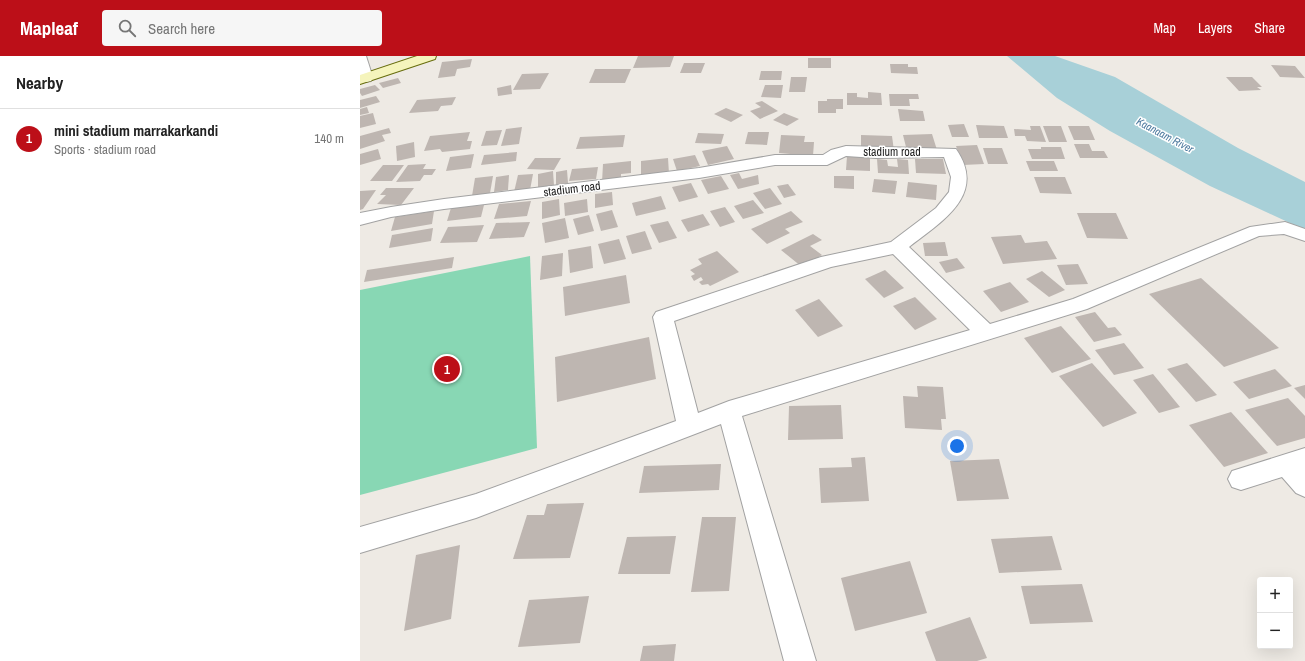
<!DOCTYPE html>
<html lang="en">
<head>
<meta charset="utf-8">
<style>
	:root { --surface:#fff; --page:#f6f6f6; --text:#222; --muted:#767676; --line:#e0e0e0; --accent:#bc0f18 }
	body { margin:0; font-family:"Archivo Narrow",sans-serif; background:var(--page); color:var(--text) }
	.controls { position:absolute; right:12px; bottom:12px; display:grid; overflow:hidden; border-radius:4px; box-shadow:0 4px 16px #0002 }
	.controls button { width:36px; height:36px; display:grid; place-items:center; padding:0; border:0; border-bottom:1px solid var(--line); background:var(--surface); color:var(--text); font:20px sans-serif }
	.you { position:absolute; left:597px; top:390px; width:14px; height:14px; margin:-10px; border:3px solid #fff; border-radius:50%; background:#1a73e8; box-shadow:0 0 0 6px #1a73e833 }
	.badge { display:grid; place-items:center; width:26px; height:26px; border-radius:50%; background:var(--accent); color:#fff; font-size:13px; font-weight:700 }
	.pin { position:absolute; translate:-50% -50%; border:2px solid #fff; box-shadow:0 1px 4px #0006 }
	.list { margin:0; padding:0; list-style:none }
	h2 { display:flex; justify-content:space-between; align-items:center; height:52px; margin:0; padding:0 16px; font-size:17px }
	h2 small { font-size:13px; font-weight:400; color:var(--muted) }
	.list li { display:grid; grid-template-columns:26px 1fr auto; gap:12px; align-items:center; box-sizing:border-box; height:60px; padding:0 16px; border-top:1px solid var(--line) }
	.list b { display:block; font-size:15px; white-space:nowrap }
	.list p { margin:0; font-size:13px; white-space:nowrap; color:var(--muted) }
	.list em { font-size:13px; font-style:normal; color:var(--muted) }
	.icon { flex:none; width:22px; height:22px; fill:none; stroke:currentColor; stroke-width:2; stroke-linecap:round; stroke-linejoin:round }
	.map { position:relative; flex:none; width:945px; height:605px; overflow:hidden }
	header { display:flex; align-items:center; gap:24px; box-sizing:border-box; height:56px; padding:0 20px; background:var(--accent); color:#fff }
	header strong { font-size:19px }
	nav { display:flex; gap:22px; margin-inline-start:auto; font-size:14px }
	.search { width:280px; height:36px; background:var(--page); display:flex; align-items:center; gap:10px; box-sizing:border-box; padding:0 14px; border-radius:4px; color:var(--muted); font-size:15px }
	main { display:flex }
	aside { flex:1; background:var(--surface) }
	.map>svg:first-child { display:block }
	.pitch { fill:#88d7b4 }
	.water { fill:#a8d0d8 }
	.building { fill:#beb6b1 }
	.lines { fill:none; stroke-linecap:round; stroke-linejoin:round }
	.street-casing { stroke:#a2a2a2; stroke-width:2 }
	.secondary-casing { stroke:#676c0d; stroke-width:2 }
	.street { fill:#fff; fill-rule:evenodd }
	.secondary { fill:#f5f4bc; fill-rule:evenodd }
	.labels { text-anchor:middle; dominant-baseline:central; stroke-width:3; stroke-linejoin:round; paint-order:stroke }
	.far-water-label { font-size:11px; font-style:italic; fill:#4e7a9f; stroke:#fff }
	.street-label { font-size:12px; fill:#1e1e1e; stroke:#fff }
</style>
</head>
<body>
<header>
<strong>Mapleaf</strong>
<div class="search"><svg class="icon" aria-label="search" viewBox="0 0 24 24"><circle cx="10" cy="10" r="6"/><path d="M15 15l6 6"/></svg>Search here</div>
<nav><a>Map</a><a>Layers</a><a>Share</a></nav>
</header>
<main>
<aside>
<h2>Nearby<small></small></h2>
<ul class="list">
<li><span class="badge">1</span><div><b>mini stadium marrakarkandi</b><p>Sports · stadium road</p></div><em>140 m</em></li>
</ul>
</aside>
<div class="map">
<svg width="945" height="605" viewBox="0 0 945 605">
	<rect width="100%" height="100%" fill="#eeeae4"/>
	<polygon class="pitch" points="170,200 177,392 0,439 0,234"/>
	<polygon class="water" points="647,0 695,0 755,21 878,92 945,126 945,174 850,130 750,75 697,42"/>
	<g class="building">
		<polygon points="278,0 314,0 310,11 273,12"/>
		<rect x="448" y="2" width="23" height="10"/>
		<polygon points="112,3 110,11 97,13 95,20 78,22 82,6"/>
		<polygon points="324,7 345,7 341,17 320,17"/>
		<polygon points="530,8 548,8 548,11 557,11 558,18 531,17"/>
		<polygon points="911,9 935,10 945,22 920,21"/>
		<polygon points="235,13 271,13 265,27 229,27"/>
		<polygon points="401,15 422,15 421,24 399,24"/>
		<polygon points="189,17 180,33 153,34 162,18"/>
		<polygon points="431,21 447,21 445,36 429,36"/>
		<polygon points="866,21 892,21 902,31 897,31 901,34 879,35"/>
		<polygon points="38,22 41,27 23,32 19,27"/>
		<polygon points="15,29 20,34 2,40 0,37 0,33"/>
		<polygon points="151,29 152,38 138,40 137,32"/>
		<polygon points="405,29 423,29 421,42 401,41"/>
		<polygon points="508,36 521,37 522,49 487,49 487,37 497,37 497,41 508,42"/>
		<polygon points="529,38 558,38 559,43 549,43 550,50 530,50"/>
		<polygon points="16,40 20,46 0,52 0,44"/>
		<polygon points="96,41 92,49 81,50 78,55 49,57 57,44"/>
		<polygon points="467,43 483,43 483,53 476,53 476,57 458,57 458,45 467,45"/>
		<polygon points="402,45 418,55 400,63 390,55 401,51 395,47"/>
		<polygon points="7,51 9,57 0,59 0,53"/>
		<polygon points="366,52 383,59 371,66 354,58"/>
		<polygon points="538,53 563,55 565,65 540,65"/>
		<polygon points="13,57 16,68 0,72 0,60"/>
		<polygon points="424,57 439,63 427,70 413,64"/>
		<polygon points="604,68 609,81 592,81 588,69"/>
		<polygon points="616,69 644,70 648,82 619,82"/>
		<polygon points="670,70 680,70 686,86 667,85 665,80 655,80 654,73 671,74"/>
		<polygon points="683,70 701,70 707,86 689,86"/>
		<polygon points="708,70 729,70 735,84 714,84"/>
		<polygon points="162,71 159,88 141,90 146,73"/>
		<polygon points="29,72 31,77 22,79 25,85 0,93 0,80"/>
		<polygon points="142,74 137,89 121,90 126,75"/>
		<polygon points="110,76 107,85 112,85 110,93 82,96 80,93 64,95 70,80"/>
		<polygon points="388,76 409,76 407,89 385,88"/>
		<polygon points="338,77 364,78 361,88 335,87"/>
		<polygon points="572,78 577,94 547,95 543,79"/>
		<polygon points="265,79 263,91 216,93 220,81"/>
		<polygon points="421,79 445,80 444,86 454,86 453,100 419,97"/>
		<polygon points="501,79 532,80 534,95 501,94"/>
		<polygon points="54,86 55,101 37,105 36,90"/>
		<polygon points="714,88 729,88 732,95 744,95 748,102 720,102"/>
		<polygon points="617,89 624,108 603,109 596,90"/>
		<polygon points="367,90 374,103 348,109 342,95"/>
		<polygon points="681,91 701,91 705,103 672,103 668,93 681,93"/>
		<polygon points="623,92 642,92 648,108 628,108"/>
		<polygon points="18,93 21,103 0,109 0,98"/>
		<polygon points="157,96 156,105 121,109 124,99"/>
		<polygon points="114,98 111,112 86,115 90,101"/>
		<polygon points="335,99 340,110 317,115 313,103"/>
		<polygon points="487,100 510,101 510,115 486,114"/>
		<polygon points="175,102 201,102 194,114 167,113"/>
		<polygon points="308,102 309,118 281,121 281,105"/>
		<polygon points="517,103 527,104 528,110 538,111 537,103 548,104 549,118 518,117"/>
		<polygon points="555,103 583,103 586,118 556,117"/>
		<polygon points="271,105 271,117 261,118 261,124 242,126 243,108"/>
		<polygon points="666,105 694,105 698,115 670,115"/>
		<polygon points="66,108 63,113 76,113 72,119 64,119 60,125 36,126 48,109"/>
		<polygon points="23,109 44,109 32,125 10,125"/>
		<polygon points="238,111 236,123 209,125 212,113"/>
		<polygon points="207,114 208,127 196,129 196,116"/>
		<polygon points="193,115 194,130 178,132 178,118"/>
		<polygon points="379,117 382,123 398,119 399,128 378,133 370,119"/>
		<polygon points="173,118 170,134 154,136 158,119"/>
		<polygon points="149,119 148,134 134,136 136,121"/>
		<polygon points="133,120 130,137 112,140 115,122"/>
		<polygon points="361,120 369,133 348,138 341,124"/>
		<polygon points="474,120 494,120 494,133 474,132"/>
		<polygon points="674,121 705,121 712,138 680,137"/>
		<polygon points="514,123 537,125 535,138 512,136"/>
		<polygon points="548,126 577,129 576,144 546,141"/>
		<polygon points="331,127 338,141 319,146 312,131"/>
		<polygon points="428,128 436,139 424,142 417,130"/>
		<polygon points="26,132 54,132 41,149 17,148 26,139 20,139"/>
		<polygon points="410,132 422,148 405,153 393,137"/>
		<polygon points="16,134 3,153 0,154 0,135"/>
		<polygon points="252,136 253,149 235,152 235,138"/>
		<polygon points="301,140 306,153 276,160 272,147"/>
		<polygon points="199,143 200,159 182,163 182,146"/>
		<polygon points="227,143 228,156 205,160 204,147"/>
		<polygon points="393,144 404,157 383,163 374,150"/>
		<polygon points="171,145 167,160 134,163 139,148"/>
		<polygon points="124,149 121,161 87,165 91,152"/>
		<polygon points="365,151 375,166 360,171 350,155"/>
		<polygon points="252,154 258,171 241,175 236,158"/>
		<polygon points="74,155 72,168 31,175 35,161"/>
		<polygon points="431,155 443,166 425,173 430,177 407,188 391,173"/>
		<polygon points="717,157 756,157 768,183 727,182"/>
		<polygon points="343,158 350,169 328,176 321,164"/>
		<polygon points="229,159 234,175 218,179 213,163"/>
		<polygon points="205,162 209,182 185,187 182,167"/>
		<polygon points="308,165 317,182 299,187 290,169"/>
		<polygon points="170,166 164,181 129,183 136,167"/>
		<polygon points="124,169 117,186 80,187 88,171"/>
		<polygon points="73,172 71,185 29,192 32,179"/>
		<polygon points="285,175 292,193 272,198 266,180"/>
		<polygon points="453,178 462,184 450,190 462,199 442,211 421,194"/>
		<polygon points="661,179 665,187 687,185 697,203 643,208 631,181"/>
		<polygon points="259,183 266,203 244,208 238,188"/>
		<polygon points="585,186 588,200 565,200 563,187"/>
		<polygon points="231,190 233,212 210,217 208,194"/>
		<polygon points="357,195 379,216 350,230 348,228 342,229 339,226 343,224 341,221 334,225 331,220 335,218 330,214 342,208 338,203"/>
		<polygon points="203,197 202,220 180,224 182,200"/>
		<polygon points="94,201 92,212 4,226 7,214"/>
		<polygon points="597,202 605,212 586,217 579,206"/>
		<polygon points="718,208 728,228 706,229 697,209"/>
		<polygon points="525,214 544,232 524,242 505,223"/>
		<polygon points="682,215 705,234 689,241 666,223"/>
		<polygon points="266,219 270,247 205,260 203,231"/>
		<polygon points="841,222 919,292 864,311 789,238"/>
		<polygon points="650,226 669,246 641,256 623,235"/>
		<polygon points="555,241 577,263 555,274 533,250"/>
		<polygon points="459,243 483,270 458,281 435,254"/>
		<polygon points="735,256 748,272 755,271 762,279 734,286 715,261"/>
		<polygon points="701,270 731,303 692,317 664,282"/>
		<polygon points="289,281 296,323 197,346 195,301"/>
		<polygon points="764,287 784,312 754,319 735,294"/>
		<polygon points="732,307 777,357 743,371 699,320"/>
		<polygon points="827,307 857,339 836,346 807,313"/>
		<polygon points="915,313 932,330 889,343 873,326"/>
		<polygon points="793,318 820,351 799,357 773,324"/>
		<polygon points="945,329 945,343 934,332"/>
		<polygon points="557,330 583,331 586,363 581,363 582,374 545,372 543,340 558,341"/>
		<polygon points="928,342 945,360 945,382 917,390 885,354"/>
		<polygon points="481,349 483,383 428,384 429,350"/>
		<polygon points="871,356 908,397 864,411 829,369"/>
		<polygon points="505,401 509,445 461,447 459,412 492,411 491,402"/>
		<polygon points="639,403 649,443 597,445 590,405"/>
		<polygon points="361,408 359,434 279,437 284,410"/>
		<polygon points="224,447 210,502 153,503 167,459 184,459 187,448"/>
		<polygon points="342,461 376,461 369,535 331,536"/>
		<polygon points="316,480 310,518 258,518 267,481"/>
		<polygon points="692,480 702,514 639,517 631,483"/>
		<polygon points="100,489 91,563 44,575 56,499"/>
		<polygon points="550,505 567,557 495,575 481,522"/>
		<polygon points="722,528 733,566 670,568 661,530"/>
		<polygon points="229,540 220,587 158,591 169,544"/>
		<polygon points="610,561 627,602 617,605 576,605 565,576"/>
		<polygon points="316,588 314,605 280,605 283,590"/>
	</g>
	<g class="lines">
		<defs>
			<g id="street">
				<polygon points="0,0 6,0 13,22 11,25 6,26 0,23"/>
				<path d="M486 90 596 93C628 139 581 166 549 191L630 268 713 243 890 171 925 166 945 173V185L924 178 899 180 727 253 382 360 456 605H424L361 368 116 462 0 497V471L116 438 316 365 293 261 296 256 461 201 531 186 576 152 589 136 591 121 584 101 516 102 486 100 467 109H415L339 122 84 153 31 161 0 169V157L31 151 84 143 339 112 415 99H463L471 94ZM533 198 610 274 369 345 338 357 314 265 471 211Z"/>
				<polygon points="945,392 945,441 936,437 922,421 881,434 872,431 868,423 872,415"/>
			</g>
			<polygon id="secondary" points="57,0 76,0 75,3 0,28 0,19"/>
		</defs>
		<use href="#street" class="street-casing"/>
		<use href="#secondary" class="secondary-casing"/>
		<use href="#street" class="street"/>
		<use href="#secondary" class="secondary"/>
	</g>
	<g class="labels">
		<g class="far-water-label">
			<text transform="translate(805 79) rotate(28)">Kaanaam River</text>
		</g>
		<g class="street-label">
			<text x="532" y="96">stadium road</text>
			<text transform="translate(212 133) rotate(-7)">stadium road</text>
		</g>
	</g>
</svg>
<div class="controls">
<button>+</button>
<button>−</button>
</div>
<div class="you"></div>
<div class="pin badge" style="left:87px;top:313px">1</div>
</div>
</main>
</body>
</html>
